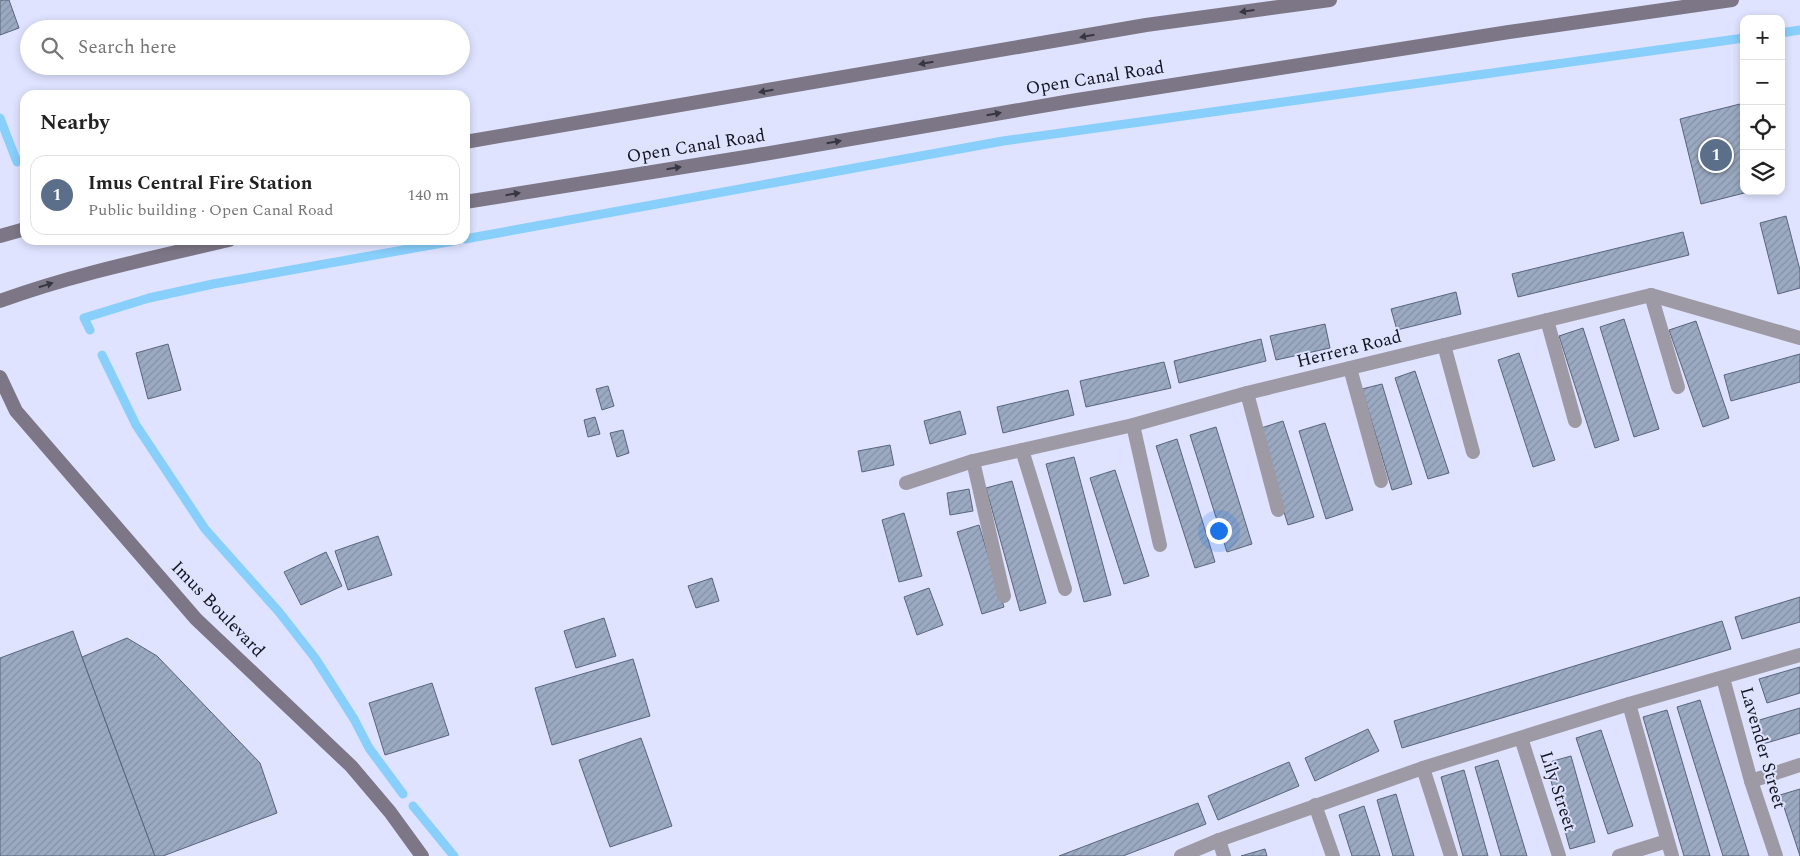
<!DOCTYPE html>
<html lang="en">
<head>
<meta charset="utf-8">
<style>
	:root { --surface:#fff; --page:#f6f6f6; --text:#222; --muted:#767676; --line:#e0e0e0; --accent:#7c3aed }
	body { margin:0; font-family:Spectral,serif; background:var(--page); color:var(--text) }
	.controls { position:absolute; right:15px; top:15px; display:grid; overflow:hidden; border-radius:10px; box-shadow:0 2px 8px #0003 }
	.controls button { width:45px; height:45px; display:grid; place-items:center; padding:0; border:0; border-bottom:1px solid var(--line); background:var(--surface); color:var(--text); font:25px sans-serif }
	.you { position:absolute; left:1218px; top:530px; width:18px; height:18px; margin:-12px; border:4px solid #fff; border-radius:50%; background:#1a73e8; box-shadow:0 0 0 8px #1a73e833 }
	.badge { display:grid; place-items:center; width:32px; height:32px; border-radius:50%; background:var(--accent); color:#fff; font-size:16px; font-weight:700 }
	.pin { position:absolute; translate:-50% -50%; border:2px solid #fff; box-shadow:0 1px 5px #0006 }
	.list { margin:0; padding:0; list-style:none }
	h2 { display:flex; justify-content:space-between; align-items:center; height:65px; margin:0; padding:0 20px; font-size:21px }
	h2 small { font-size:16px; font-weight:400; color:var(--muted) }
	.list li { display:grid; grid-template-columns:32px 1fr auto; gap:15px; align-items:center; box-sizing:border-box; height:80px; margin:0 10px 10px; padding:0 10px; border:1px solid var(--line); border-radius:15px }
	.list b { display:block; font-size:19px; white-space:nowrap }
	.list p { margin:0; font-size:16px; white-space:nowrap; color:var(--muted) }
	.list em { font-size:16px; font-style:normal; color:var(--muted) }
	.icon { flex:none; width:28px; height:28px; fill:none; stroke:currentColor; stroke-width:2; stroke-linecap:round; stroke-linejoin:round }
	.map { position:relative; flex:none; width:1800px; height:856px; overflow:hidden }
	.search { position:absolute; background:var(--surface); box-shadow:0 2px 8px #0003; left:20px; top:20px; width:450px; height:55px; display:flex; align-items:center; gap:12px; box-sizing:border-box; padding:0 18px; border-radius:28px; color:var(--muted); font-size:19px }
	.panel { position:absolute; background:var(--surface); box-shadow:0 2px 8px #0003; left:20px; top:90px; width:450px; height:155px; border-radius:15px }
	.map>svg:first-child { display:block }
	.lines { fill:none; stroke-linecap:round; stroke-linejoin:round }
	.stream { stroke:#88cffc; stroke-width:9 }
	.building { fill:url(#building-hatch); stroke:#58657b }
	.minor { stroke:#9e9aa5; stroke-width:14 }
	.secondary { stroke:#7c7686; stroke-width:14 }
	.oneway { fill:#373641 }
	.labels { text-anchor:middle; dominant-baseline:central; stroke-width:4; stroke-linejoin:round; paint-order:stroke }
	.street-label { font-size:18px; fill:#12131c; stroke:#dfe3ff }
</style>
</head>
<body>
<div class="map">
<svg width="1800" height="856" viewBox="0 0 1800 856">
	<defs>
		<pattern id="building-hatch" width="6" height="6" patternUnits="userSpaceOnUse" patternTransform="scale(1.25)"><rect width="6" height="6" fill="#9baac2"/><path d="M-1 1l2-2M0 6l6-6M5 7l2-2" fill="none" stroke="#8491a6"/></pattern>
	</defs>
	<rect width="100%" height="100%" fill="#dfe3ff"/>
	<g class="lines">
		<g class="stream">
			<polyline points="1781,33 1800,30"/>
			<polyline points="0,118 17,162"/>
			<polyline points="465,239 1003,141 1744,38"/>
			<polyline points="90,330 84,318 149,298 213,284 459,240"/>
			<polyline points="102,355 136,425 205,529 279,612 315,658 354,719 369,748 403,794"/>
			<polyline points="413,806 454,856"/>
		</g>
	</g>
	<g class="building">
		<polygon points="3,0 9,0 19,28 0,35 0,1"/>
		<polygon points="1744,103 1744,191 1752,191 1701,204 1680,119"/>
		<polygon points="1786,216 1800,270 1800,288 1778,294 1760,223"/>
		<polygon points="1683,232 1689,255 1518,297 1512,274"/>
		<polygon points="1456,292 1461,314 1397,330 1391,309"/>
		<polygon points="1624,319 1659,429 1634,437 1600,327"/>
		<polygon points="1696,321 1729,418 1703,427 1669,330"/>
		<polygon points="1325,324 1330,348 1276,360 1270,336"/>
		<polygon points="1583,328 1619,440 1595,448 1559,336"/>
		<polygon points="1261,339 1266,361 1179,383 1174,361"/>
		<polygon points="168,344 181,390 148,399 136,353"/>
		<polygon points="1519,353 1555,460 1533,467 1498,360"/>
		<polygon points="1800,354 1800,382 1731,401 1724,375"/>
		<polygon points="1164,362 1171,388 1086,407 1080,381"/>
		<polygon points="1415,371 1449,473 1428,479 1395,378"/>
		<polygon points="1382,384 1412,484 1392,490 1362,389"/>
		<polygon points="608,386 614,406 602,410 596,389"/>
		<polygon points="1068,390 1074,415 1003,433 997,407"/>
		<polygon points="960,411 966,434 930,444 924,421"/>
		<polygon points="595,417 600,434 588,437 584,420"/>
		<polygon points="1283,421 1314,517 1288,525 1258,429"/>
		<polygon points="1325,423 1353,510 1326,519 1299,431"/>
		<polygon points="1216,427 1252,544 1227,552 1190,435"/>
		<polygon points="623,430 629,453 617,457 610,433"/>
		<polygon points="1177,439 1215,562 1195,568 1156,446"/>
		<polygon points="890,445 894,465 862,472 858,451"/>
		<polygon points="1074,457 1111,595 1084,602 1046,464"/>
		<polygon points="1115,470 1149,576 1124,584 1090,478"/>
		<polygon points="1012,481 1046,603 1020,611 986,488"/>
		<polygon points="969,489 973,511 950,515 947,493"/>
		<polygon points="904,513 922,576 899,582 882,520"/>
		<polygon points="979,525 1004,607 982,614 957,532"/>
		<polygon points="378,536 392,575 348,590 335,551"/>
		<polygon points="326,552 342,586 301,605 284,572"/>
		<polygon points="712,578 719,601 696,608 688,586"/>
		<polygon points="929,588 943,625 917,635 904,597"/>
		<polygon points="1800,597 1800,622 1742,639 1735,617"/>
		<polygon points="604,618 616,656 576,668 564,631"/>
		<polygon points="1722,621 1731,649 1402,748 1394,721"/>
		<polygon points="73,631 82,657 155,856 0,856 0,658"/>
		<polygon points="127,638 157,656 260,763 277,813 163,856 155,856 82,657"/>
		<polygon points="633,659 650,716 552,745 535,688"/>
		<polygon points="1800,667 1800,693 1767,703 1759,679"/>
		<polygon points="432,683 449,735 385,755 369,703"/>
		<polygon points="1700,700 1749,856 1723,856 1677,707"/>
		<polygon points="1800,708 1800,733 1763,744 1756,721"/>
		<polygon points="1667,710 1710,856 1684,856 1643,717"/>
		<polygon points="1368,729 1379,751 1315,781 1305,758"/>
		<polygon points="1601,730 1633,826 1608,834 1576,738"/>
		<polygon points="641,738 672,826 610,847 579,760"/>
		<polygon points="1571,756 1595,842 1570,849 1546,763"/>
		<polygon points="1498,760 1527,856 1501,856 1475,767"/>
		<polygon points="1289,762 1299,786 1218,820 1208,796"/>
		<polygon points="1464,770 1488,856 1463,856 1441,777"/>
		<polygon points="1800,789 1800,856 1780,795"/>
		<polygon points="1396,794 1414,856 1393,856 1377,800"/>
		<polygon points="1198,803 1206,824 1123,856 1059,856"/>
		<polygon points="1364,806 1380,856 1352,856 1339,815"/>
		<polygon points="1265,849 1267,856 1241,856"/>
	</g>
	<g class="lines">
		<g class="minor">
			<polyline points="1651,295 1678,387"/>
			<polyline points="1547,320 1575,421"/>
			<polyline points="1444,345 1473,452"/>
			<polyline points="1350,368 1381,481"/>
			<polyline points="1247,393 1278,510"/>
			<polyline points="1133,425 1160,545"/>
			<polyline points="1022,450 1065,589"/>
			<polyline points="973,461 1004,596"/>
			<polyline points="906,483 973,461 1133,425 1247,393 1651,295 1800,338"/>
			<polyline points="1723,678 1751,781 1776,856"/>
			<polyline points="1629,704 1672,856"/>
			<polyline points="1521,738 1559,856"/>
			<polyline points="1423,768 1451,856"/>
			<polyline points="1751,781 1800,765"/>
			<polyline points="1315,805 1333,856"/>
			<polyline points="1219,840 1224,856"/>
			<polyline points="1181,856 1219,840 1423,768 1629,704 1800,655"/>
			<polyline points="1619,856 1667,841"/>
		</g>
		<g class="secondary">
			<polyline points="465,142 1146,25 1330,0"/>
			<polyline points="465,202 752,156 1071,101 1509,32 1732,0"/>
			<polyline points="0,236 25,229"/>
			<path d="M0 301C74 274 152 258 229 240"/>
			<polyline points="0,377 16,411 196,619 351,766 390,812 422,856"/>
		</g>
	</g>
	<defs><path id="oneway-solid" d="M-6-.8H1V-3.2L6.5 0L1 3.2V.8H-6Z" transform="scale(1.25)"/></defs>
	<g class="oneway">
		<use href="#oneway-solid" transform="translate(1247 11) rotate(172)"/>
		<use href="#oneway-solid" transform="translate(1087 36) rotate(170)"/>
		<use href="#oneway-solid" transform="translate(926 63) rotate(170)"/>
		<use href="#oneway-solid" transform="translate(766 91) rotate(170)"/>
		<use href="#oneway-solid" transform="translate(994 114) rotate(-10)"/>
		<use href="#oneway-solid" transform="translate(834 142) rotate(-10)"/>
		<use href="#oneway-solid" transform="translate(674 168) rotate(-9)"/>
		<use href="#oneway-solid" transform="translate(513 194) rotate(-9)"/>
		<use href="#oneway-solid" transform="translate(46 285) rotate(-17)"/>
	</g>
	<g class="labels">
		<g class="street-label">
			<text transform="translate(1095 78) rotate(-9)">Open Canal Road</text>
			<text transform="translate(696 146) rotate(-9)">Open Canal Road</text>
			<text transform="translate(1349 349) rotate(-14)">Herrera Road</text>
			<text transform="translate(218 609) rotate(46)">Imus Boulevard</text>
			<text transform="translate(1763 748) rotate(74)">Lavender Street</text>
			<text transform="translate(1558 791) rotate(72)">Lily Street</text>
		</g>
	</g>
</svg>
<div class="controls">
<button>+</button>
<button>−</button>
<button><svg class="icon" aria-label="locate" viewBox="0 0 24 24"><circle cx="12" cy="12" r="6"/><path d="M12 2v4M12 18v4M2 12h4M18 12h4"/></svg></button>
<button><svg class="icon" aria-label="layers" viewBox="0 0 24 24"><path d="M12 4l9 5-9 5-9-5zM3 14l9 5 9-5"/></svg></button>
</div>
<div class="you"></div>
<div class="pin badge" style="left:1716px;top:155px;background:#5c6f8a">1</div>
<div class="search"><svg class="icon" aria-label="search" viewBox="0 0 24 24"><circle cx="10" cy="10" r="6"/><path d="M15 15l6 6"/></svg>Search here</div>
<section class="panel">
<h2>Nearby<small></small></h2>
<ul class="list">
<li><span class="badge" style="background:#5c6f8a">1</span><div><b>Imus Central Fire Station</b><p>Public building · Open Canal Road</p></div><em>140 m</em></li>
</ul>
</section>
</div>
</body>
</html>
